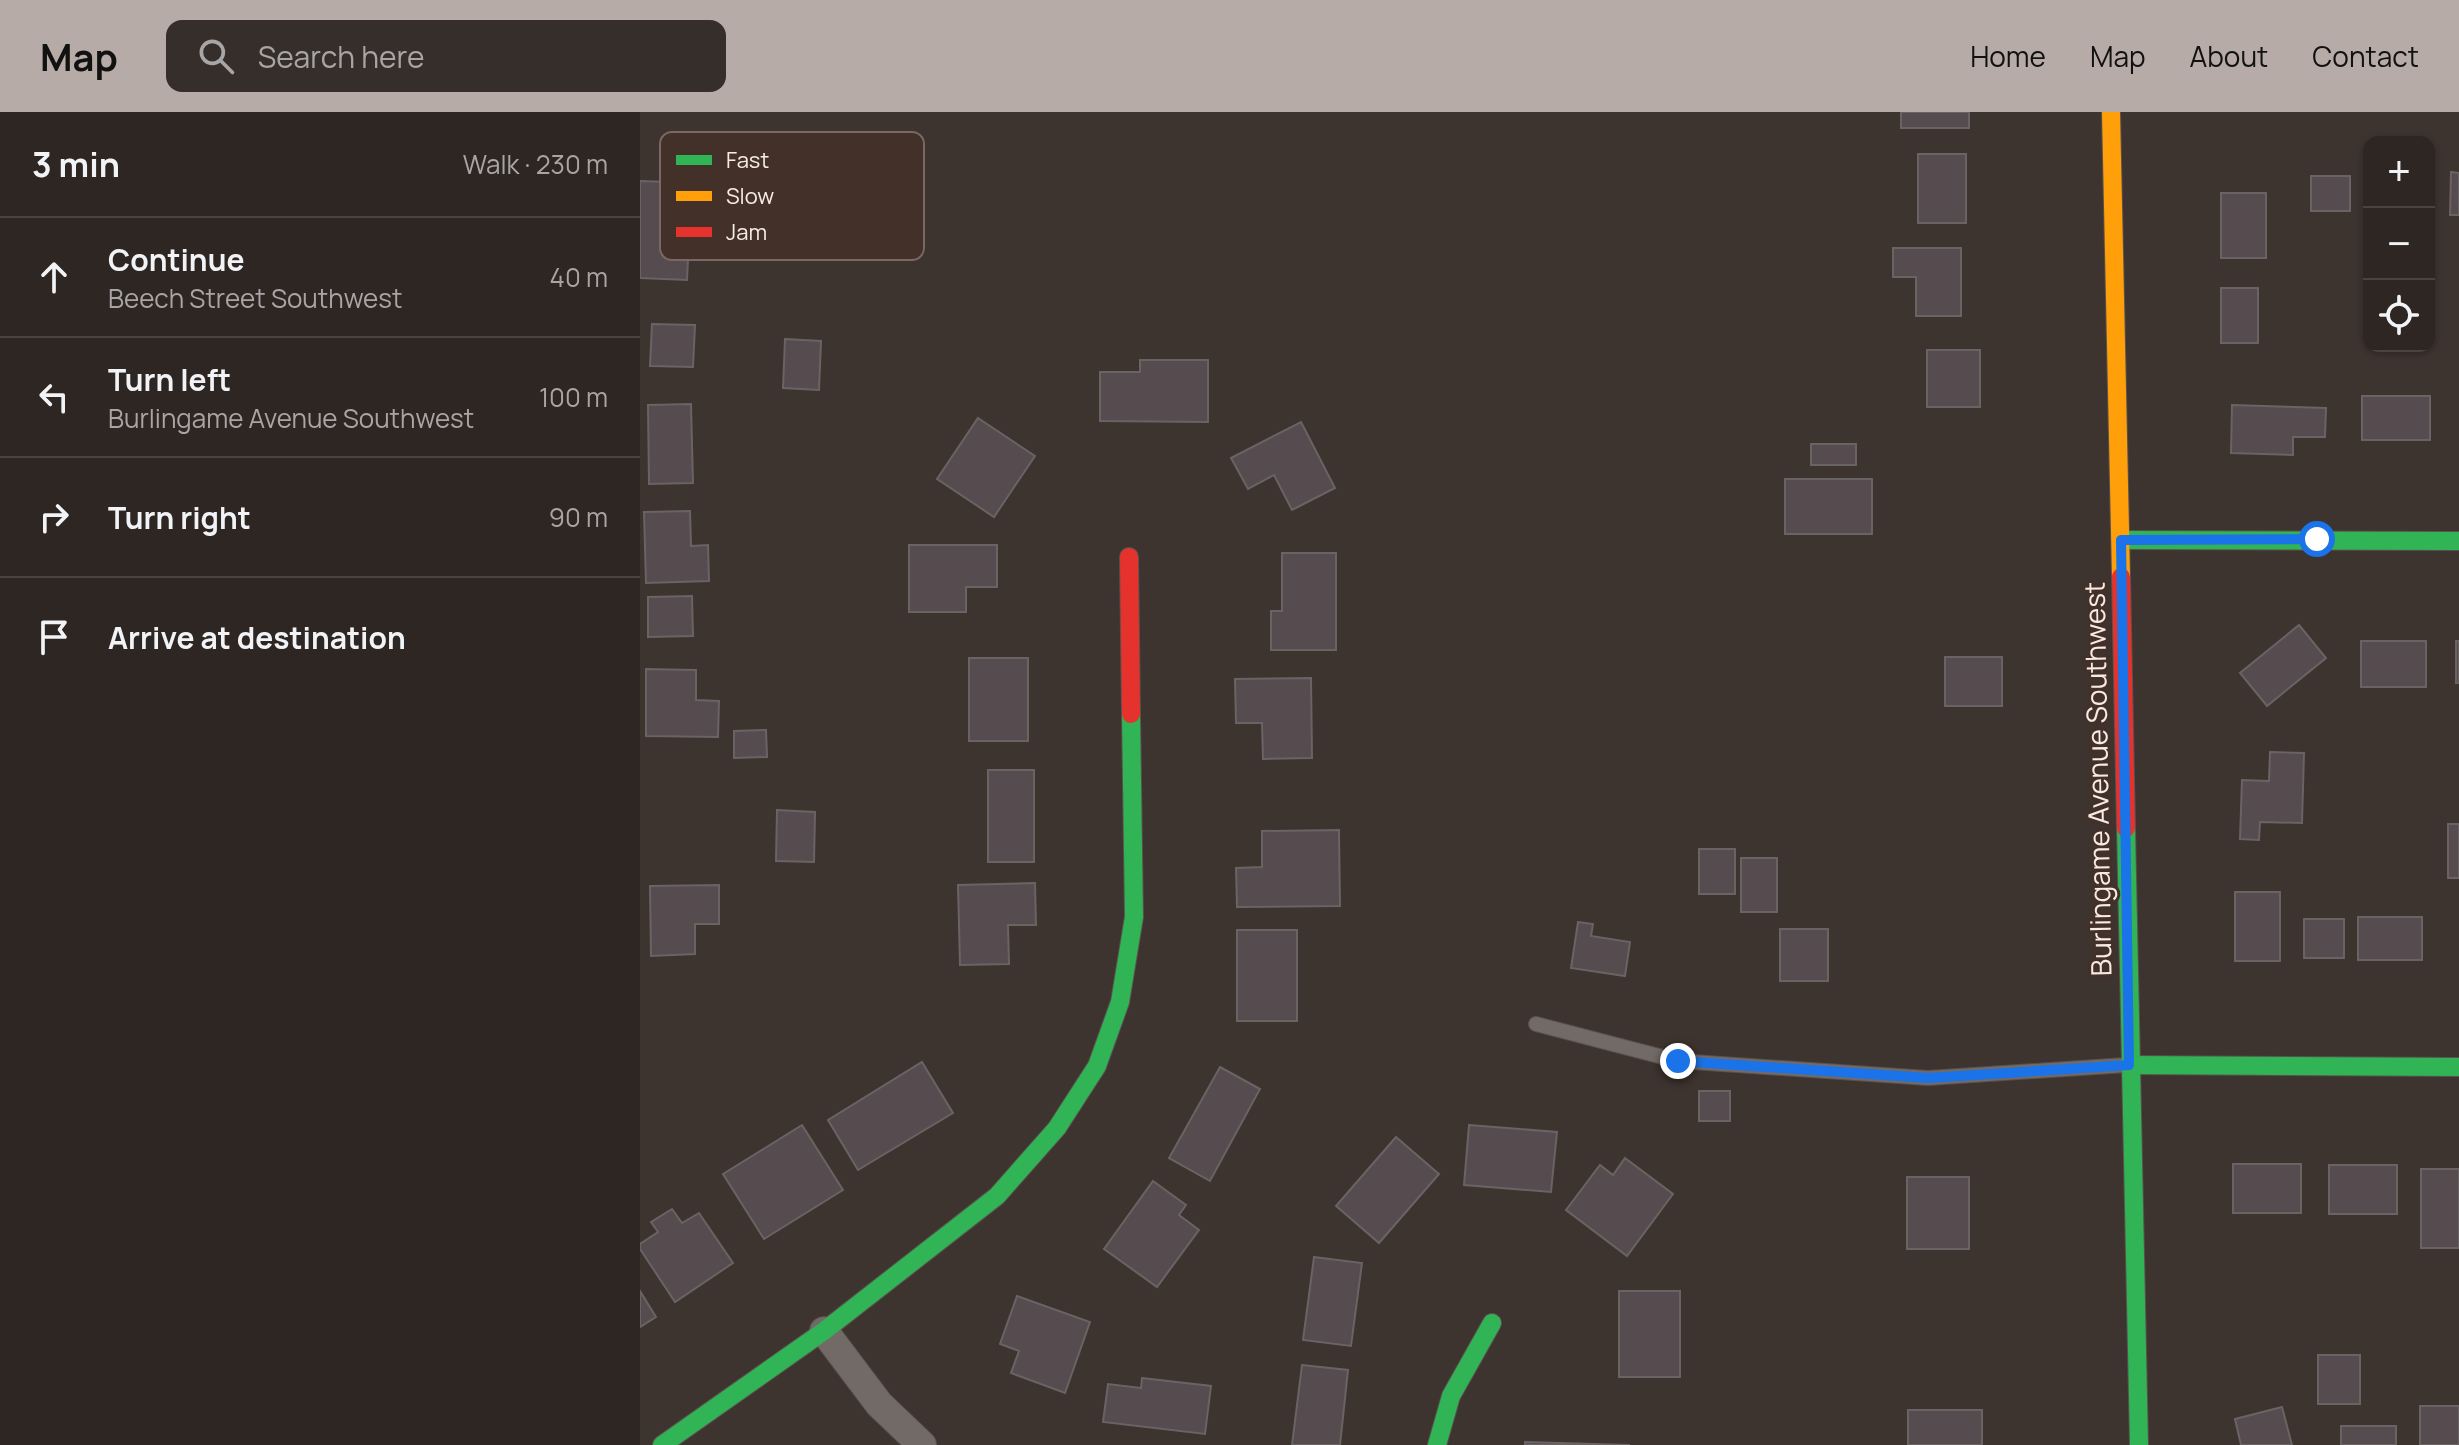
<!DOCTYPE html>
<html lang="en">
<head>
<meta charset="utf-8">
<style>
	:root { --surface:#2e2623; --page:#362e2b; --text:#f1f3f6; --muted:#a7a5a6; --line:#494341; --accent:#b6aba6 }
	body { margin:0; font-family:Manrope,sans-serif; background:var(--page); color:var(--text) }
	.controls { position:absolute; right:24px; top:24px; display:grid; overflow:hidden; border-radius:16px; box-shadow:0 2px 6px #0004 }
	.controls button { width:72px; height:72px; display:grid; place-items:center; padding:0; border:0; border-bottom:2px solid var(--line); background:var(--surface); color:var(--text); font:40px sans-serif }
	.stop { position:absolute; width:24px; height:24px; margin:-18px; border:6px solid #1a73e8; border-radius:50%; background:#fff }
	.stop.end { background:#1a73e8; border-color:#fff; box-shadow:0 2px 8px #0008 }
	.list { margin:0; padding:0; list-style:none }
	h2 { display:flex; justify-content:space-between; align-items:center; height:104px; margin:0; padding:0 32px; font-size:34px }
	h2 small { font-size:26px; font-weight:400; color:var(--muted) }
	.list li { display:grid; grid-template-columns:52px 1fr auto; gap:24px; align-items:center; box-sizing:border-box; height:120px; padding:0 32px; border-top:2px solid var(--line) }
	.list b { display:block; font-size:30px; white-space:nowrap }
	.list p { margin:0; font-size:26px; white-space:nowrap; color:var(--muted) }
	.list em { font-size:26px; font-style:normal; color:var(--muted) }
	.icon { flex:none; width:44px; height:44px; fill:none; stroke:currentColor; stroke-width:2; stroke-linecap:round; stroke-linejoin:round }
	.map { position:relative; flex:none; width:1819px; height:1333px; overflow:hidden }
	header { display:flex; align-items:center; gap:48px; box-sizing:border-box; height:112px; padding:0 40px; background:var(--accent); color:#111 }
	header strong { font-size:38px }
	nav { display:flex; gap:44px; margin-inline-start:auto; font-size:28px }
	.search { width:560px; height:72px; background:var(--page); display:flex; align-items:center; gap:20px; box-sizing:border-box; padding:0 28px; border-radius:16px; color:var(--muted); font-size:30px }
	main { display:flex }
	aside { flex:1; background:var(--surface) }
	.map>svg:first-child { display:block }
	.building { fill:#564c50; stroke:#6a6364; stroke-width:2 }
	.lines { fill:none; stroke-linecap:round; stroke-linejoin:round }
	.lane-casing { stroke:#5a514e; stroke-width:16 }
	.street-casing { stroke:#5a514e; stroke-width:30 }
	.fast-casing { stroke:#5a514e; stroke-width:20 }
	.slow-casing { stroke:#5a514e; stroke-width:20 }
	.jam-casing { stroke:#5a514e; stroke-width:20 }
	.lane { stroke:#726a66; stroke-width:14 }
	.street { stroke:#726a66; stroke-width:28 }
	.fast { stroke:#30b455; stroke-width:18 }
	.slow { stroke:#ff9f0a; stroke-width:18 }
	.jam { stroke:#e5322d; stroke-width:18 }
	.route { stroke:#1a73e8; stroke-width:10 }
	.labels { text-anchor:middle; dominant-baseline:central; stroke-width:6; stroke-linejoin:round; paint-order:stroke }
	.street-label { font-size:28px; fill:#f7ebe6; stroke:#433129 }
	.key { fill:#433129; stroke:#796962; stroke-width:2 }
	.key-label { font-size:22px; fill:#f7ebe6 }
</style>
</head>
<body>
<header>
<strong>Map</strong>
<div class="search"><svg class="icon" aria-label="search" viewBox="0 0 24 24"><circle cx="10" cy="10" r="6"/><path d="M15 15l6 6"/></svg>Search here</div>
<nav><a>Home</a><a>Map</a><a>About</a><a>Contact</a></nav>
</header>
<main>
<aside>
<h2>3 min<small>Walk · 230 m</small></h2>
<ul class="list">
<li><svg class="icon" aria-label="ahead" viewBox="0 0 24 24"><path d="M12 20V5M6 11l6-6 6 6"/></svg><div><b>Continue</b><p>Beech Street Southwest</p></div><em>40 m</em></li>
<li><svg class="icon" aria-label="left" viewBox="0 0 24 24"><path d="M17 20v-9H6M10 6l-5 5 5 5"/></svg><div><b>Turn left</b><p>Burlingame Avenue Southwest</p></div><em>100 m</em></li>
<li><svg class="icon" aria-label="right" viewBox="0 0 24 24"><path d="M7 20v-9h11M14 6l5 5-5 5"/></svg><div><b>Turn right</b></div><em>90 m</em></li>
<li><svg class="icon" aria-label="arrive" viewBox="0 0 24 24"><path d="M6 21V4h12l-3 4 3 4H6"/></svg><div><b>Arrive at destination</b></div></li>
</ul>
</aside>
<div class="map">
<svg width="1819" height="1333" viewBox="0 0 1819 1333">
	<rect width="100%" height="100%" fill="#3d332f"/>
	<g class="building">
		<rect x="1261" y="0" width="68" height="16"/>
		<rect x="1278" y="42" width="48" height="69"/>
		<polygon points="1811,60 1819,61 1819,103 1810,103"/>
		<rect x="1671" y="64" width="39" height="35"/>
		<polygon points="0,69 29,70 28,106 50,107 47,168 0,166"/>
		<rect x="1581" y="81" width="45" height="65"/>
		<polygon points="1253,136 1321,136 1321,204 1276,204 1276,165 1253,165"/>
		<rect x="1581" y="176" width="37" height="55"/>
		<polygon points="12,212 55,213 53,255 10,254"/>
		<polygon points="145,227 181,229 179,278 143,276"/>
		<rect x="1287" y="238" width="53" height="57"/>
		<polygon points="500,248 568,248 568,310 460,309 460,260 500,260"/>
		<rect x="1722" y="284" width="68" height="44"/>
		<polygon points="51,292 53,371 9,372 8,293"/>
		<polygon points="1592,293 1686,296 1685,325 1653,325 1653,343 1591,341"/>
		<polygon points="338,306 395,344 354,405 297,367"/>
		<polygon points="661,310 695,376 652,398 634,363 608,377 591,346"/>
		<rect x="1171" y="332" width="45" height="21"/>
		<rect x="1145" y="367" width="87" height="55"/>
		<polygon points="50,399 51,434 68,433 69,469 6,471 4,400"/>
		<polygon points="269,433 357,433 357,475 326,475 326,500 269,500"/>
		<polygon points="642,441 696,441 696,538 631,538 631,499 642,499"/>
		<polygon points="52,484 53,524 8,525 8,485"/>
		<polygon points="1659,513 1686,546 1627,594 1600,561"/>
		<rect x="1721" y="529" width="65" height="46"/>
		<rect x="1816" y="529" width="3" height="42"/>
		<rect x="1305" y="545" width="57" height="49"/>
		<rect x="329" y="546" width="59" height="83"/>
		<polygon points="6,557 56,558 56,588 79,589 78,625 6,624"/>
		<polygon points="671,566 672,646 623,647 622,611 596,611 595,567"/>
		<polygon points="126,618 127,645 94,646 94,619"/>
		<polygon points="1630,640 1664,641 1662,711 1620,710 1619,728 1600,727 1602,668 1629,669"/>
		<rect x="348" y="658" width="46" height="92"/>
		<polygon points="137,698 175,700 174,750 136,749"/>
		<rect x="1808" y="712" width="11" height="54"/>
		<polygon points="699,718 700,794 597,795 596,756 622,755 622,719"/>
		<rect x="1059" y="737" width="36" height="45"/>
		<rect x="1101" y="746" width="36" height="54"/>
		<polygon points="395,771 396,813 368,813 369,852 320,853 318,773"/>
		<polygon points="79,773 79,812 55,812 55,842 11,844 10,774"/>
		<rect x="1595" y="780" width="45" height="69"/>
		<rect x="1718" y="805" width="64" height="43"/>
		<rect x="1664" y="807" width="40" height="39"/>
		<polygon points="938,810 953,812 951,824 990,830 985,864 931,856"/>
		<rect x="1140" y="817" width="48" height="52"/>
		<rect x="597" y="818" width="60" height="91"/>
		<polygon points="282,950 313,1001 218,1058 188,1008"/>
		<polygon points="580,955 620,977 570,1069 529,1046"/>
		<rect x="1059" y="979" width="31" height="30"/>
		<polygon points="162,1013 203,1078 124,1127 83,1062"/>
		<polygon points="829,1013 917,1020 911,1080 824,1073"/>
		<polygon points="756,1025 799,1062 739,1131 696,1094"/>
		<polygon points="985,1046 1033,1082 987,1144 926,1098 960,1053 973,1063"/>
		<rect x="1593" y="1052" width="68" height="49"/>
		<rect x="1689" y="1053" width="68" height="49"/>
		<rect x="1781" y="1057" width="38" height="79"/>
		<rect x="1267" y="1065" width="62" height="72"/>
		<polygon points="513,1069 546,1093 539,1103 559,1118 517,1175 464,1137"/>
		<polygon points="32,1097 42,1111 59,1101 93,1151 35,1190 0,1137 0,1132 18,1120 11,1110"/>
		<polygon points="674,1145 722,1151 711,1234 663,1228"/>
		<polygon points="0,1179 16,1205 0,1215"/>
		<rect x="979" y="1179" width="61" height="86"/>
		<polygon points="377,1184 450,1210 425,1281 371,1261 379,1239 360,1232"/>
		<rect x="1678" y="1243" width="42" height="49"/>
		<polygon points="662,1253 708,1258 700,1333 652,1333"/>
		<polygon points="502,1266 571,1274 565,1322 463,1310 468,1272 501,1276"/>
		<rect x="1780" y="1294" width="39" height="39"/>
		<polygon points="1642,1295 1652,1333 1601,1333 1595,1307"/>
		<rect x="1268" y="1298" width="74" height="35"/>
		<rect x="1701" y="1314" width="55" height="19"/>
		<polygon points="885,1330 990,1333 885,1333"/>
	</g>
	<g class="lines">
		<defs>
			<polyline id="lane" points="896,912 1038,949 1288,966 1486,953"/>
			<polyline id="street" points="184,1219 239,1292 282,1333"/>
			<g id="fast">
				<polyline points="1481,428 1819,429"/>
				<polyline points="1486,716 1499,1333"/>
				<polyline points="1489,953 1819,955"/>
				<polyline points="22,1333 184,1219 357,1084 417,1016 457,954 480,890 494,805 491,602"/>
				<polyline points="797,1333 811,1284 852,1211"/>
			</g>
			<polyline id="slow" points="1471,0 1481,465"/>
			<g id="jam">
				<polyline points="489,445 491,602"/>
				<polyline points="1481,465 1486,716"/>
			</g>
		</defs>
		<use href="#lane" class="lane-casing"/>
		<use href="#street" class="street-casing"/>
		<use href="#fast" class="fast-casing"/>
		<use href="#slow" class="slow-casing"/>
		<use href="#jam" class="jam-casing"/>
		<use href="#lane" class="lane"/>
		<use href="#street" class="street"/>
		<use href="#fast" class="fast"/>
		<use href="#slow" class="slow"/>
		<use href="#jam" class="jam"/>
	</g>
	<g class="lines">
		<polyline class="route" points="1038,949 1288,966 1489,953 1481,428 1677,427"/>
	</g>
	<g class="labels">
		<g class="street-label">
			<text transform="translate(1457 667) rotate(-91)">Burlingame Avenue Southwest</text>
		</g>
	</g>
	<rect x="20" y="20" width="264" height="128" rx="12" class="key"/>
	<rect x="36" y="43" width="36" height="10" fill="#30b455"/>
	<rect x="36" y="79" width="36" height="10" fill="#ff9f0a"/>
	<rect x="36" y="115" width="36" height="10" fill="#e5322d"/>
	<g class="key-label">
		<text x="86" y="56">Fast</text>
		<text x="86" y="92">Slow</text>
		<text x="86" y="128">Jam</text>
	</g>
</svg>
<div class="controls">
<button>+</button>
<button>−</button>
<button><svg class="icon" aria-label="locate" viewBox="0 0 24 24"><circle cx="12" cy="12" r="6"/><path d="M12 2v4M12 18v4M2 12h4M18 12h4"/></svg></button>
</div>
<div class="stop" style="left:1677px;top:427px"></div>
<div class="stop end" style="left:1038px;top:949px"></div>
</div>
</main>
</body>
</html>
